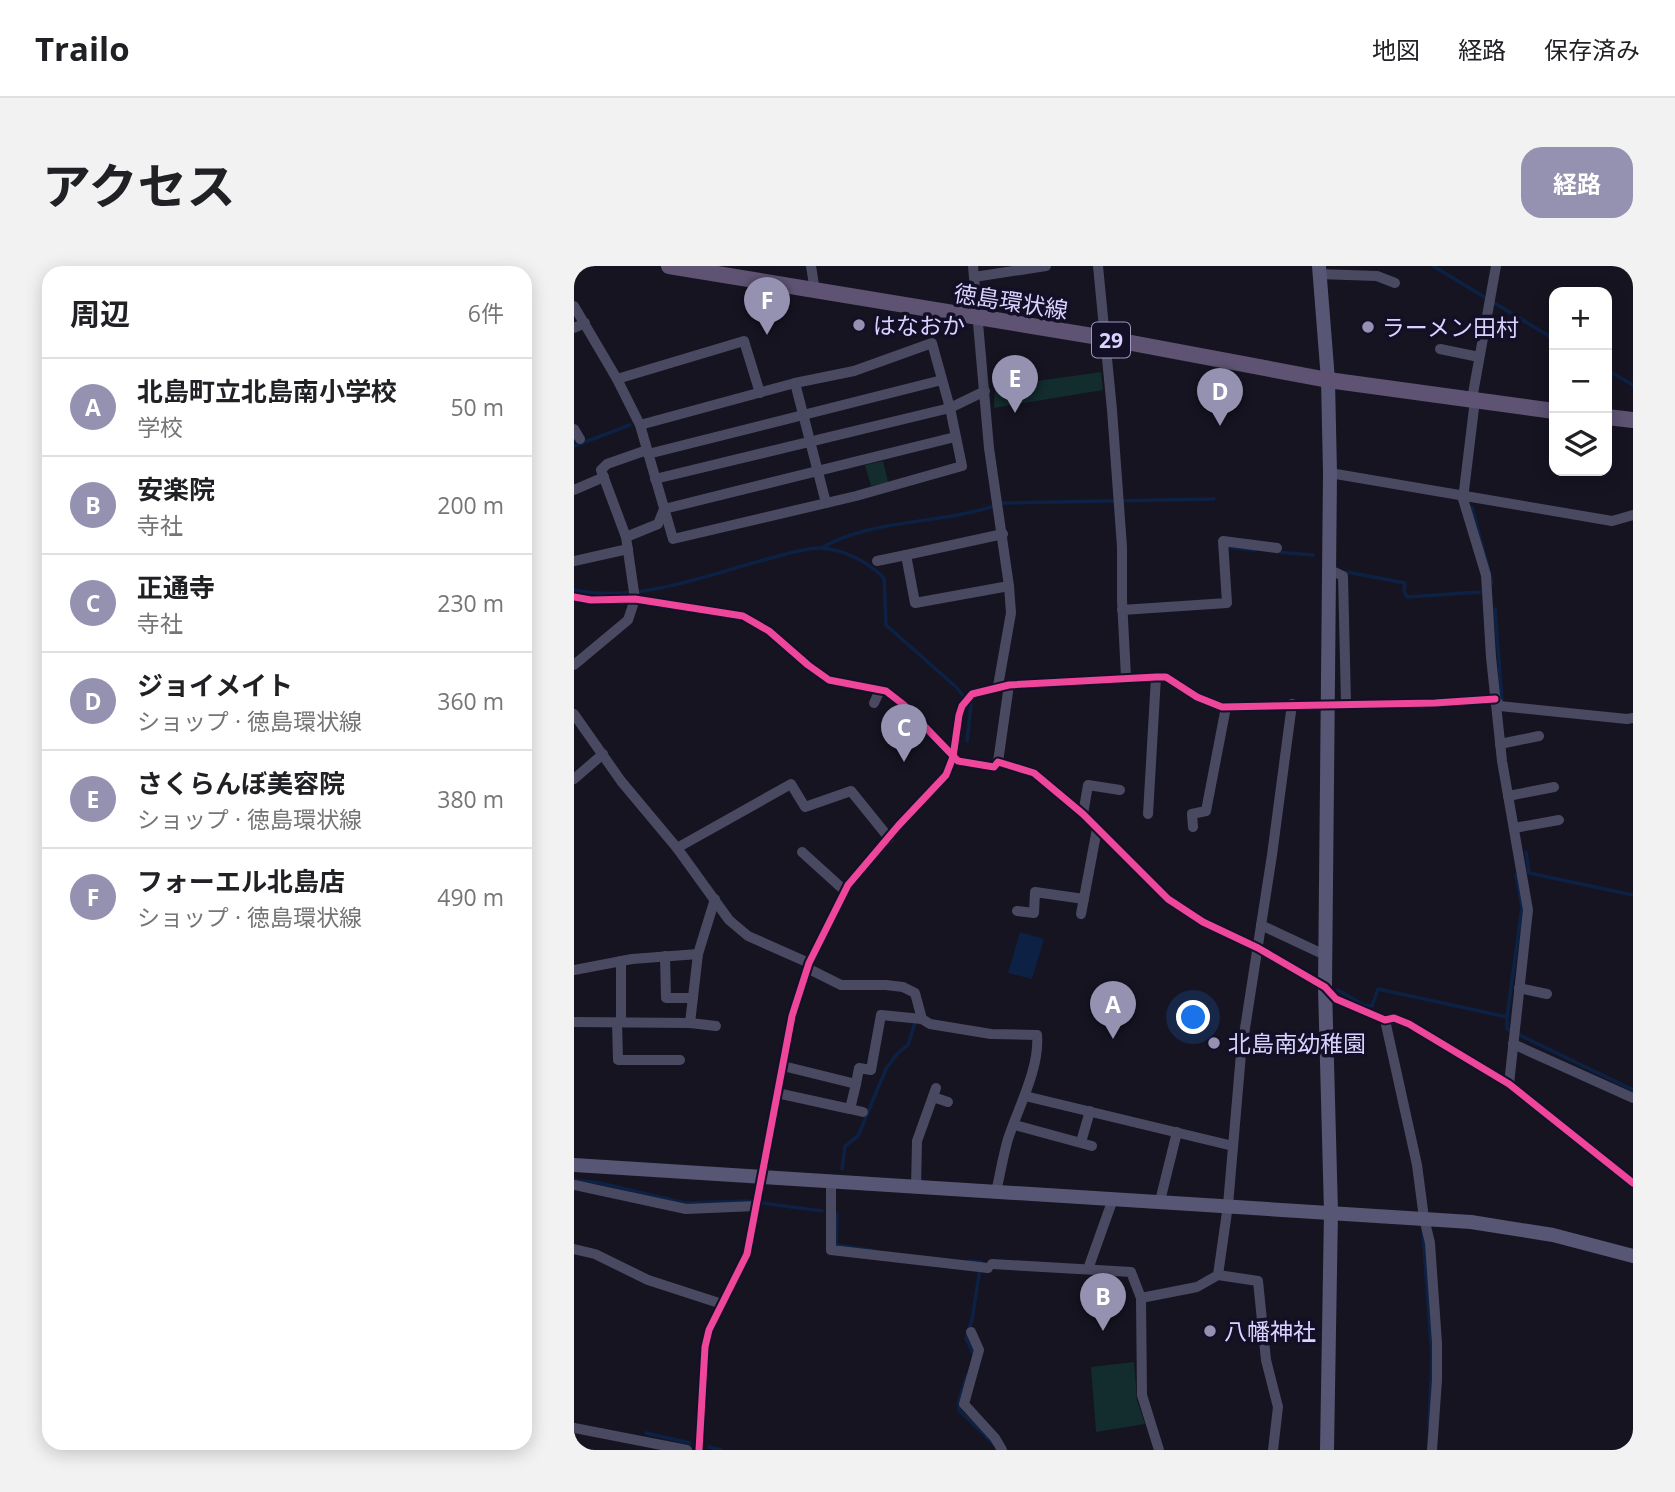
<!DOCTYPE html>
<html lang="ja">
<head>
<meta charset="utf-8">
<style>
	:root { --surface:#fff; --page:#f2f2f2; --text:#202124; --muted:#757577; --line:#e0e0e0; --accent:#9591b1 }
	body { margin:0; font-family:"Open Sans","Noto Sans JP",sans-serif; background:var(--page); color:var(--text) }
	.controls { position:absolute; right:21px; top:21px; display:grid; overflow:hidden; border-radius:14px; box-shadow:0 4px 18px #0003 }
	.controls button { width:63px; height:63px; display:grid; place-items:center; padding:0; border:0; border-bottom:2px solid var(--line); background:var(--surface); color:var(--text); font:35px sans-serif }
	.you { position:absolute; left:620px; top:752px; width:24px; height:24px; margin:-18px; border:5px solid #fff; border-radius:50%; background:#1a73e8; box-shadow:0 0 0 10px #1a73e833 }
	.badge { display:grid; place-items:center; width:46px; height:46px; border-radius:50%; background:var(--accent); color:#fff; font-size:23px; font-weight:700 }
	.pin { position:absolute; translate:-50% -58px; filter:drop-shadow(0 2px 4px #0008) }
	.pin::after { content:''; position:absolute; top:37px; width:24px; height:21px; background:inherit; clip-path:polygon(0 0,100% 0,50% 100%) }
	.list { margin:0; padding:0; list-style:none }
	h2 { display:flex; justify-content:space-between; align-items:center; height:91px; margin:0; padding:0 28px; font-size:30px }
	h2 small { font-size:23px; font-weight:400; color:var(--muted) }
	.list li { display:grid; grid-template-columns:46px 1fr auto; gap:21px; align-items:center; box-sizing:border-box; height:98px; padding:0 28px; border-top:2px solid var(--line) }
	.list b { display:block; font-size:26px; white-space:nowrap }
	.list p { margin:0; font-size:23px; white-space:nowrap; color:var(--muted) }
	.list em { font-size:23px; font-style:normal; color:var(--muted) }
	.icon { flex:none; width:38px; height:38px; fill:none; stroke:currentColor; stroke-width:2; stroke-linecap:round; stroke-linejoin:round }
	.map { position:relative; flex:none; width:1059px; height:1184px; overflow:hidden; border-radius:21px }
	header { display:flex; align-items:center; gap:42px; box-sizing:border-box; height:98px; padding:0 35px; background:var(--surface); border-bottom:2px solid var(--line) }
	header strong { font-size:33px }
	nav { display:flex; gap:38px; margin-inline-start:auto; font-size:24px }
	.intro { display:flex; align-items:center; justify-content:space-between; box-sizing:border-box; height:168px; padding:0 42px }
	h1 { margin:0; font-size:49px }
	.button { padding:18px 32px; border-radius:21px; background:var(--accent); color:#fff; font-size:24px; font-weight:700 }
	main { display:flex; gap:42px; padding:0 42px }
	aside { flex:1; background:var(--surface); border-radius:21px; box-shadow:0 4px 18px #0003 }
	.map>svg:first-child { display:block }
	.green { fill:#132c2d }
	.water { fill:#0d2144 }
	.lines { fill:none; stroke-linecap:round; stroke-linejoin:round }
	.stream { stroke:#0d2144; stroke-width:3.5 }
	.street { stroke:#4a4962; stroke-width:10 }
	.secondary { stroke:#575674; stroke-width:14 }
	.primary { stroke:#5e5373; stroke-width:16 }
	.cycleway-casing { stroke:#130f26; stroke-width:11 }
	.cycleway { stroke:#ed469a; stroke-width:7 }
	.poi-dot { fill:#9591b1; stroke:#130f26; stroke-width:2.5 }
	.labels { text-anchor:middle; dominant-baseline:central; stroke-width:7; stroke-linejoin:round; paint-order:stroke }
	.shield { fill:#130f26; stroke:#9e99be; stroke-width:2 }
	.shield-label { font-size:21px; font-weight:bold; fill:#d9d4ff }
	.street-label { font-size:23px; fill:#d9d4ff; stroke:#130f26 }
	.poi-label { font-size:23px; fill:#d9d4ff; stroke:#130f26; text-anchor:start }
</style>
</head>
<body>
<header>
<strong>Trailo</strong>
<nav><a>地図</a><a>経路</a><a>保存済み</a></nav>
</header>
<div class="intro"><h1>アクセス</h1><a class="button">経路</a></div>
<main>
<aside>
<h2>周辺<small>6件</small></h2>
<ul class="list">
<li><span class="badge">A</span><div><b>北島町立北島南小学校</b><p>学校</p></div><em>50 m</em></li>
<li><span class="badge">B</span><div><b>安楽院</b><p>寺社</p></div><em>200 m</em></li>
<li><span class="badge">C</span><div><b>正通寺</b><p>寺社</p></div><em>230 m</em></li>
<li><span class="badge">D</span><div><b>ジョイメイト</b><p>ショップ · 徳島環状線</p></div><em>360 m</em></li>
<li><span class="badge">E</span><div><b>さくらんぼ美容院</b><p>ショップ · 徳島環状線</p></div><em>380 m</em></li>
<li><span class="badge">F</span><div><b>フォーエル北島店</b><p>ショップ · 徳島環状線</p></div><em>490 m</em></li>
</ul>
</aside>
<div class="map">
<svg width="1059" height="1184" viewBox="0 0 1059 1184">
	<rect width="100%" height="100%" fill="#161421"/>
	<g class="green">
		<polygon points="527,106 529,124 420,142 421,121"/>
		<polygon points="309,195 314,216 297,220 291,199"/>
		<polygon points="560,1096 563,1134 571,1158 522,1166 517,1101"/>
	</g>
	<polygon class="water" points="446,666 470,673 458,713 434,707"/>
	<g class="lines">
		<g class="stream">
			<polyline points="859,0 980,73"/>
			<polyline points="1033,104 1059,119"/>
			<polyline points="0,180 56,159"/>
			<polyline points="898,241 918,317"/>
			<polyline points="651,281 681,284"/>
			<path d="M247 282C302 251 371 259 429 237L640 233"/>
			<polyline points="702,286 739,289"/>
			<polyline points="773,306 831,317 830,325 833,331 906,326"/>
			<path d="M0 324C63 337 130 310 190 294 205 290 233 281 248 282 271 284 294 296 310 312L312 359 382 421 397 439 393 475"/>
			<polyline points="921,343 928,435"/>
			<polyline points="952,586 955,607 1059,629"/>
			<polyline points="764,724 790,739 798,740 804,723 933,751 933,763 1059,824"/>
			<polyline points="933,751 948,641 942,609"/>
			<polyline points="268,903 271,880 284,870 312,803 323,788 334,779 341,757"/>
			<polyline points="0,914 26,917 111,937 173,935 248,945"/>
			<polyline points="263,948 262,979 297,984"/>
			<polyline points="849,965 858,1091 855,1160"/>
			<polyline points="395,995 407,996 398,1054 392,1072 400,1089"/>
			<polyline points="393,1109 385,1134 385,1144 419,1177"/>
			<polyline points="72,1167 116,1177"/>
			<polyline points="135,1181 147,1184"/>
		</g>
		<g class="street">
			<polyline points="237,0 241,25"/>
			<polyline points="399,0 415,182 435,320 437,347 424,420"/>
			<polyline points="524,0 538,144 548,281 548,334 552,411"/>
			<polyline points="744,8 803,10 821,17"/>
			<polyline points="400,11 472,0"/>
			<polyline points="0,40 43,113 66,159 99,273 282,230 388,200 376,142 358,77 280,105 221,117 66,159"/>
			<polyline points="0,62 11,57"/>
			<polyline points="866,83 905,91"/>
			<polyline points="43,113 170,75 186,127"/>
			<polyline points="221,117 252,237"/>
			<polyline points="898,133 922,0"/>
			<polyline points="901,134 889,233 912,309 917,391 928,495 954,644 935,818"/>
			<polyline points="0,163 6,173"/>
			<polyline points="74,188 368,114"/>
			<polyline points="756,207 1038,255 1059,249"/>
			<polyline points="81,213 376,142 411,125"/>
			<polyline points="0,224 30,211"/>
			<polyline points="90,243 381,171"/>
			<polyline points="429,268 332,289 341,337 435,320"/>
			<polyline points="52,271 27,204 33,198 73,184"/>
			<polyline points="0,295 54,283"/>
			<polyline points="303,295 332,289"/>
			<polyline points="756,304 769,310 772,438"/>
			<polyline points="0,331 17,334 61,333 169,350 195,365 234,399 255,414 312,425 330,439 384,495 420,501 424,496 460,507 509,548 594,633 629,656 684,682 751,721 762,733 811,754 820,752 835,758 935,818 1059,917"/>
			<polyline points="548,344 653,337 649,275 703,282"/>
			<polyline points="0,399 54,354 61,333 52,271 84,258 90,243"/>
			<polyline points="921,433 926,440 1053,453 1059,452"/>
			<polyline points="300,437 306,424"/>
			<polyline points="0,448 47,515 103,582 155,654 174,670 235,697"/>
			<polyline points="926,478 965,470"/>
			<polyline points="424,496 435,419"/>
			<polyline points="0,513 29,488"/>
			<polyline points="934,530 980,521"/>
			<polyline points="509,548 514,519 546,524"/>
			<polyline points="574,548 582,411"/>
			<polyline points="619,561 618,548 632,545 652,441"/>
			<polyline points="940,562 985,554"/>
			<polyline points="103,582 217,518 231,541 277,525 315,572"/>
			<polyline points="228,586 271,625"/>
			<polyline points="443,645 460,647 461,626 510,633"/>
			<polyline points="507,648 523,563"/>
			<polyline points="687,659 753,690"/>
			<polyline points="91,690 92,732 119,732"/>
			<path d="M233 702 267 719H312L329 721 341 727 348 753 356 758 417 768 463 769C466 802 444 842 434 873 429 890 426 909 422 926"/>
			<polyline points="0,704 58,693 124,688"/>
			<polyline points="945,722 973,728"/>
			<polyline points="811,754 843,899 850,952 856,977 863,1077 863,1114 858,1184"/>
			<polyline points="0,756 116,757 124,688 141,633"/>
			<polyline points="43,756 44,794 106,794"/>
			<polyline points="47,756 47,695"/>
			<polyline points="116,757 142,760"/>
			<polyline points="939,778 1059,832"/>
			<polyline points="282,818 285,802 297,804 307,749 348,753"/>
			<polyline points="203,827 276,843 282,818 209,800"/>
			<polyline points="451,830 659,880"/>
			<polyline points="359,831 374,836"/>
			<polyline points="276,843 289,846"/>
			<polyline points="441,859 518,880"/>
			<polyline points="507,876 516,845"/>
			<polyline points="257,916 257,984 414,1002"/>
			<polyline points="0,919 112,943 182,940"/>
			<polyline points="342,922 343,875 362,822"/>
			<polyline points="586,935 603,866"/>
			<polyline points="0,983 21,988 74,1014 148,1038"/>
			<polyline points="418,998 557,1006 567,1032 623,1021 644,1009 684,1015 692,1094 704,1141 699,1184"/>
			<polyline points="514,1003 539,933"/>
			<polyline points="644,1009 654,939 667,788 698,589 718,438"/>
			<polyline points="567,1032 568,1129 585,1184"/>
			<polyline points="397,1066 405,1084 390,1138 421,1172 428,1184"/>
			<polyline points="0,1162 113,1184"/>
			<polyline points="125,1184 131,1081 135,1064 173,988 218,750 235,697 274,619 324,560 372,509 379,491 385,449 388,440 398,428 435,419 582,411 592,411 623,431 648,441 861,437 921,433"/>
		</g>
		<g class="secondary">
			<polyline points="745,0 754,114 756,207 751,721 757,946 753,1184"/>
			<polyline points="0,899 897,956 979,969 1059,990"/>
		</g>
		<g class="primary">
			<polyline points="95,0 531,72 754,114 980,145"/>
			<polyline points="1033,151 1059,154"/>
		</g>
		<defs>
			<g id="cycleway">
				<polyline points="0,331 17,334 61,333 169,350 195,365 234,399 255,414 312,425 330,439 384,495 420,501 424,496 460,507 509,548 594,633 629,656 684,682 751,721 762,733 811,754 820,752 835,758 935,818 1059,917"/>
				<polyline points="125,1184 131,1081 135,1064 173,988 218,750 235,697 274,619 324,560 372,509 379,491 385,449 388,440 398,428 435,419 582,411 592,411 623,431 648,441 861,437 921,433"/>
			</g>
		</defs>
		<use href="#cycleway" class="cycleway-casing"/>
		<use href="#cycleway" class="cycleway"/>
	</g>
	<g class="poi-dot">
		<circle cx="285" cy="59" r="7"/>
		<circle cx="794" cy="61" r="7"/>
		<circle cx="640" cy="777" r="7"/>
		<circle cx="636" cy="1065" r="7"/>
	</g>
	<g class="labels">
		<rect class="shield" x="518" y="56.5" width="38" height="35" rx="5"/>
		<g class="shield-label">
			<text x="537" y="74">29</text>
		</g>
		<g class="street-label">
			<text transform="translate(437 35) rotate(9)">徳島環状線</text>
		</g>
		<g class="poi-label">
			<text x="299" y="59">はなおか</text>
			<text x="808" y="61">ラーメン田村</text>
			<text x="654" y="777">北島南幼稚園</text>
			<text x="650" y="1065">八幡神社</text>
		</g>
	</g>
</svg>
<div class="controls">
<button>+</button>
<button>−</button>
<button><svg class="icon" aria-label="layers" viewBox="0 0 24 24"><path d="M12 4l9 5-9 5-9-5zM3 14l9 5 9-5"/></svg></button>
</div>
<div class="you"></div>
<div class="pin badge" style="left:539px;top:773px">A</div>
<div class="pin badge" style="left:529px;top:1065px">B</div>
<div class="pin badge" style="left:330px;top:496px">C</div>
<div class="pin badge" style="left:646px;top:160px">D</div>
<div class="pin badge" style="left:441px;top:147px">E</div>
<div class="pin badge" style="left:193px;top:69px">F</div>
</div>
</main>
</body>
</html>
